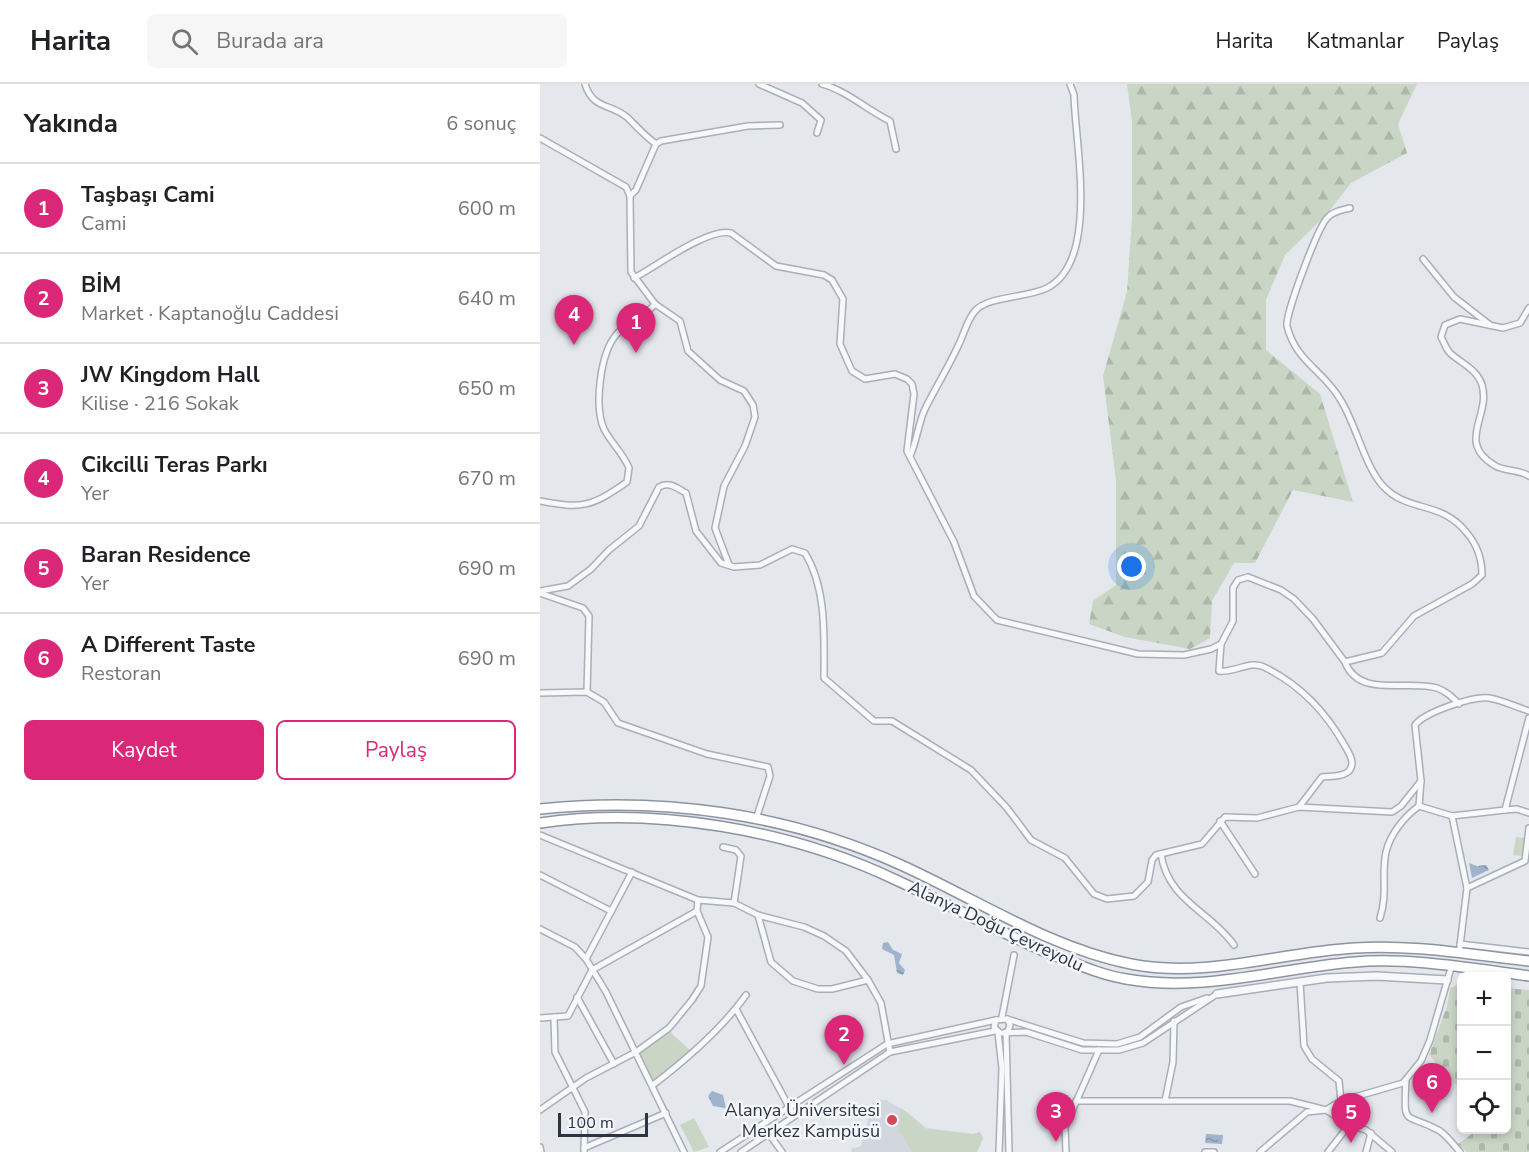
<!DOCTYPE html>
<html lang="tr">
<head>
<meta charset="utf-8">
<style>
	:root { --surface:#fff; --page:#f6f6f6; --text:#202124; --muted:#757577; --line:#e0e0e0; --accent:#db2777 }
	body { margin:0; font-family:"Nunito Sans",sans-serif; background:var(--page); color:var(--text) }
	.controls { position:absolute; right:18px; bottom:18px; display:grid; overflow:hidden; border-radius:9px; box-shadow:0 3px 9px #0003 }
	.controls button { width:54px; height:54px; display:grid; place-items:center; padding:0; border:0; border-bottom:2px solid var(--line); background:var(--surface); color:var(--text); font:30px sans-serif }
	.scale { position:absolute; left:18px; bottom:15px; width:90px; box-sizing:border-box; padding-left:6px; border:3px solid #2b3445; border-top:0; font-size:16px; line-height:21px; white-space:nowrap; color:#2b3445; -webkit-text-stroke:4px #f4f6f9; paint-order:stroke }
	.you { position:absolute; left:592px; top:483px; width:21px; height:21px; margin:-15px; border:4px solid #fff; border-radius:50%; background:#1a73e8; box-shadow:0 0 0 9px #1a73e833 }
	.badge { display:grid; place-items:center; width:39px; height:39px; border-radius:50%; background:var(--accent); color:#fff; font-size:20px; font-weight:700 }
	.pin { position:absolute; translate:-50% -50px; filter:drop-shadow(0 2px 3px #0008) }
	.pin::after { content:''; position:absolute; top:32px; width:21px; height:18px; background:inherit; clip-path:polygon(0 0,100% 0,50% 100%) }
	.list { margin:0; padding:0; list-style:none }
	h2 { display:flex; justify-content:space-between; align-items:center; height:78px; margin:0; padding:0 24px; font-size:26px }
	h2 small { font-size:20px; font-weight:400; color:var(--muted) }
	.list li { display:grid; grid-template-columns:39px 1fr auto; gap:18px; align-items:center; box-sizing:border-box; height:90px; padding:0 24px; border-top:2px solid var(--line) }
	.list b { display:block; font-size:22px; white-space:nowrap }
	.list p { margin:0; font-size:20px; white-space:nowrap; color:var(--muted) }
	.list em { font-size:20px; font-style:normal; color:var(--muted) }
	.actions { display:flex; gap:12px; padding:18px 24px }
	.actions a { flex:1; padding:14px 0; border:2px solid var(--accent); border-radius:9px; text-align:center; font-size:21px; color:var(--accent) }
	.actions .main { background:var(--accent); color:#fff }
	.icon { flex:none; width:33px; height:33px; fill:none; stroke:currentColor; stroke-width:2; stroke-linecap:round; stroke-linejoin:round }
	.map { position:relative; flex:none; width:989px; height:1068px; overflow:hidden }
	header { display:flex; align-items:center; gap:36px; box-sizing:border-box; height:84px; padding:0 30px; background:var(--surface); border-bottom:2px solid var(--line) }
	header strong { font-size:28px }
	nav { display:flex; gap:33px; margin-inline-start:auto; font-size:21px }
	.search { width:420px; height:54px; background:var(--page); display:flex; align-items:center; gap:15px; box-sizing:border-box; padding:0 21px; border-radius:9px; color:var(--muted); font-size:22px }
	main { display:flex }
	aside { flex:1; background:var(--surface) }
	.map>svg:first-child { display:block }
	.built { fill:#d2d6de }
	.forest { fill:url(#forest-firs) }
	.cemetery { fill:url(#cemetery-stones) }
	.park { fill:#c9d6c5 }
	.water { fill:url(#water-ripples) }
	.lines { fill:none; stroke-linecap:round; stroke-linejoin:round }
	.minor-casing { stroke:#a9aeb7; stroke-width:8 }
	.tertiary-casing { stroke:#a9aeb7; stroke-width:10 }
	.trunk-casing { stroke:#8b94a3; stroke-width:12 }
	.minor { stroke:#f7f8fa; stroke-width:5 }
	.tertiary { stroke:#f7f8fa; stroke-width:7 }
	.trunk { stroke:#fff; stroke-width:9 }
	.poi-dot { fill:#d1495b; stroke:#f4f6f9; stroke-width:2 }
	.labels { text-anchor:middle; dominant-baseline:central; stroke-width:5; stroke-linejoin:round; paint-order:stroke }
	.street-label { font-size:18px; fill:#2b3445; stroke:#f4f6f9 }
	.poi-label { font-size:18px; fill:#2b3445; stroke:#f4f6f9; text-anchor:end }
</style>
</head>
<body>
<header>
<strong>Harita</strong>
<div class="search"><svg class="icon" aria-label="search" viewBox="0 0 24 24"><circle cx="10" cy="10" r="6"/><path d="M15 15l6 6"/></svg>Burada ara</div>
<nav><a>Harita</a><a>Katmanlar</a><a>Paylaş</a></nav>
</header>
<main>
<aside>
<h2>Yakında<small>6 sonuç</small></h2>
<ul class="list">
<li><span class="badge">1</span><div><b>Taşbaşı Cami</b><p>Cami</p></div><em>600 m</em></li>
<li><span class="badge">2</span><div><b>BİM</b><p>Market · Kaptanoğlu Caddesi</p></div><em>640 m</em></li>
<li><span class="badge">3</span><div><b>JW Kingdom Hall</b><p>Kilise · 216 Sokak</p></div><em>650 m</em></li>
<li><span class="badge">4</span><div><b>Cikcilli Teras Parkı</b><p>Yer</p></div><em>670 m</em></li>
<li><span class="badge">5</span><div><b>Baran Residence</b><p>Yer</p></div><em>690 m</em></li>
<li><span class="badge">6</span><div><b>A Different Taste</b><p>Restoran</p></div><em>690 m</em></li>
</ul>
<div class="actions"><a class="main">Kaydet</a><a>Paylaş</a></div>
</aside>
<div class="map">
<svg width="989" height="1068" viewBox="0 0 989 1068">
	<defs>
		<pattern id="forest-firs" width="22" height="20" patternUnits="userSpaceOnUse" patternTransform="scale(1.5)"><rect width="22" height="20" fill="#c9d6c5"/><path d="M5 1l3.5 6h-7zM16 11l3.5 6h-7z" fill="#adb8ab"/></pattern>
		<pattern id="cemetery-stones" width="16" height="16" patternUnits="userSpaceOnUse" patternTransform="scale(1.5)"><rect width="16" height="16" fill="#c9d6c5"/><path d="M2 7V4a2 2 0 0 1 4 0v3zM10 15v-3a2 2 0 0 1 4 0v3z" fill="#adb8ab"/></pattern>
		<pattern id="water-ripples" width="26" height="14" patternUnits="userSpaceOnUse" patternTransform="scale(1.5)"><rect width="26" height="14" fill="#9fb4cc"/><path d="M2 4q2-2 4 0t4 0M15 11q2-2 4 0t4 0" fill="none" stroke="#8293a7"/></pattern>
	</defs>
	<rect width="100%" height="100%" fill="#e4e7ec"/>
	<polygon class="built" points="341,1016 346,1016 367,1028 386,1044 433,1050 440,1048 443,1054 437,1068 312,1068 311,1065 321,1062 333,1018"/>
	<polygon class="forest" points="587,0 877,0 858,40 867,69 811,99 786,131 745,171 726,216 726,266 780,310 813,418 753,406 715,479 694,479 672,517 670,554 650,565 585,553 549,540 553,517 576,501 576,397 563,292 587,208 592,134 592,37"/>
	<g class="cemetery">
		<polygon points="921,900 922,900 921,1014 918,1003 889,971 907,922 910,904"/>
		<polygon points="967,904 989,906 989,1068 927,1068 918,1060 933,1049 932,1046 966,1046"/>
	</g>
	<g class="park">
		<polygon points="976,753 985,754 982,772 973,771"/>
		<polygon points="128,946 152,968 113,999 98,968"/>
		<polygon points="361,1024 386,1045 433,1050 440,1048 443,1054 437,1068 372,1068 362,1050 358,1047"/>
		<polygon points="154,1034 169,1063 154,1068 140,1041"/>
	</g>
	<g class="water">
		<polygon points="929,779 937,782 946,781 949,786 932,794"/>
		<polygon points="348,858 353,866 362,870 359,879 365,886 363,891 357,889 354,871 342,865 343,859"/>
		<polygon points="172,1007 183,1011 186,1024 173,1022 168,1012"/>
		<polygon points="666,1050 683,1051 682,1060 665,1059"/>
	</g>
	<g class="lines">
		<defs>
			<g id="minor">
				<path d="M45 0C53 26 71 19 88 34 97 43 105 52 116 60"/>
				<polyline points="219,0 262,19 281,36 277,49"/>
				<path d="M282 0C307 7 326 25 350 37L356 65"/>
				<polyline points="0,54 86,103 90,112 91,188 115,220 140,237 148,267 180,296 204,307 213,321 215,333 205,362 184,402 175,444 189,481"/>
				<polyline points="90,112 96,106 116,60 121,57 208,42 240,41"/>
				<polyline points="883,175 914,213 950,241"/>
				<path d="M94 194C115 183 169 143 191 149L236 182 284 191 292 196 303 215 300 260 312 287 325 295 355 290 367 295 372 300 374 310 367 367 414 458 434 512 457 536 598 570 644 571 671 565 681 560 693 537V504L698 496 708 493 741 506 754 515 773 535 805 578C819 615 868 595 897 604 906 607 912 613 919 620"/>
				<path d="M989 224 980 239 963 244 920 235 905 241 901 253C904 258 906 265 910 269 922 280 937 285 942 301 951 332 916 358 954 381 964 388 979 385 989 392"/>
				<path d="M370 372C377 357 378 340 385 325 396 303 409 282 419 260 424 250 427 236 435 227 448 212 487 214 507 204 560 177 535 60 534 11L530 0"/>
				<path d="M0 417C42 425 51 423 87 398L89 384C83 369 71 359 64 345 54 323 60 270 76 251 87 237 104 234 115 220"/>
				<path d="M0 507 28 502 51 485 69 466 99 442 119 403C129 397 137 404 146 409L156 447 181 479 194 483 220 481 252 465 265 469C287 505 284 553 284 594L334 637H352L431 686 467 724 491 756 525 774 554 810 567 815 594 812 608 798 612 776 616 771 662 760 685 733 717 734 759 723 852 728 861 722 881 697"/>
				<polyline points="0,509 43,524 49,532 47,608"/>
				<path d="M681 560 679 587C694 589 711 576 724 583 759 600 786 628 805 662 809 669 816 679 809 687 803 693 790 692 782 693L759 723"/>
				<path d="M805 578 842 569 874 532 932 500 942 491C942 475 938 462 927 449 900 415 868 430 842 401 824 380 816 340 800 315 783 286 756 278 747 242 745 231 778 142 788 133 794 127 802 126 810 124"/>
				<polyline points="0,609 47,608 64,618 78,639 167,670 228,683 230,692 216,735"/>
				<polyline points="989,634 965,726 977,725 989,729"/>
				<polyline points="912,732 965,726"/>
				<polyline points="680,737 715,790"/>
				<polyline points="0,751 158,816 194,819 218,831 264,843 284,852 306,867 328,896 341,919 350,968"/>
				<polyline points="183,763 196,766 201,772 194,819"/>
				<path d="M621 770C628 817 670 827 694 861"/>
				<polyline points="0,791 71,827"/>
				<polyline points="927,804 985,777 989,744"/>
				<polyline points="218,831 231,878 253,897 278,905 292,905 328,896"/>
				<path d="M840 834C848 809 841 790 846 768 850 750 865 732 879 722"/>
				<polyline points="0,845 35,863 46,875 66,908 144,1068"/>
				<polyline points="920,860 989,868"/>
				<path d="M919 870 927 804 912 732 879 722 881 697 875 641C885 628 933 612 949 614 962 616 976 623 989 627"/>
				<polyline points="46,875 92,788"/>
				<polyline points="760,898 764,962 772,975 799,997 801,1017"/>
				<polyline points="37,913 74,980"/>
				<polyline points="196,925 254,1032"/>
				<polyline points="14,933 15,968 45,1028 44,1068"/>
				<polyline points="462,933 474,871"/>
				<polyline points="0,934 28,932 52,886 157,827 158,816"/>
				<polyline points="467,935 543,959 577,960 600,953 641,923 667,914"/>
				<polyline points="468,947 470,941 467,935 456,936 454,943 460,949 486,948 542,966 579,966 603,959 677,910"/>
				<polyline points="458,948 462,984 459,1068"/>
				<polyline points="466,948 469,1068"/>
				<path d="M866 996C863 1046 865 1027 900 1047 907 1052 914 1061 920 1068"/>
				<path d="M113 1001C147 975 181 946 206 911"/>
				<polyline points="536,1017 750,1017 786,1026 809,1041 826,1046 852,1068"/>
				<polyline points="625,1017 633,978 634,937"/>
				<polyline points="0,1026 46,994 96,968 129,944 152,916 161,902 168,853 157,827"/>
				<polyline points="229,1050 242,1068"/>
				<polyline points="0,1063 1,1068"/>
				<polyline points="44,1064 126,1029"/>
				<polyline points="180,1068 347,960 456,936"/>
				<polyline points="201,1068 350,968 455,947"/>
				<polyline points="526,1068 525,1043 559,966"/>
				<polyline points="665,1068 674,1068"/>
				<polyline points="720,1068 767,1028 786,1026 801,1017 863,999 881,977 890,956 911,884"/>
				<polyline points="788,1068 809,1041"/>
				<polyline points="826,1068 831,1049"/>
			</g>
			<polyline id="tertiary" points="677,910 787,894 837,892 907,896"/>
			<g id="trunk">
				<path d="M0 725C122 712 249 730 361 781 436 815 510 864 591 880 667 895 740 868 815 864 872 860 932 871 989 877"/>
				<path d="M0 739C115 722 251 746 356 796 408 820 459 848 513 871 537 880 561 891 586 895 664 909 738 884 815 878 868 873 936 885 989 892"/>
			</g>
		</defs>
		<use href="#minor" class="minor-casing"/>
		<use href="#tertiary" class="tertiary-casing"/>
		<use href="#trunk" class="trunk-casing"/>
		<use href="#minor" class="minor"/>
		<use href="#tertiary" class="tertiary"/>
		<use href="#trunk" class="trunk"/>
	</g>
	<circle class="poi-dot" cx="352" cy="1036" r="6"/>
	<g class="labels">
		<g class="street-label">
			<text transform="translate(456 842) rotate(25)">Alanya Doğu Çevreyolu</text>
		</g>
		<g class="poi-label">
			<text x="340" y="1026">Alanya Üniversitesi<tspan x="340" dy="21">Merkez Kampüsü</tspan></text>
		</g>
	</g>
</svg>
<div class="controls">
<button>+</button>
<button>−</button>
<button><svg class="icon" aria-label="locate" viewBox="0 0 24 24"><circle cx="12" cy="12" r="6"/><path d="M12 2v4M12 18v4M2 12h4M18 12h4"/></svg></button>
</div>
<div class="scale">100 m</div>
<div class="you"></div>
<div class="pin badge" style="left:96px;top:269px">1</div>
<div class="pin badge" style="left:304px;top:981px">2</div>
<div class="pin badge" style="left:516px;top:1058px">3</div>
<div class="pin badge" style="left:34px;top:261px">4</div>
<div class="pin badge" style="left:811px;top:1059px">5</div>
<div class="pin badge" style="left:892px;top:1029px">6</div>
</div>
</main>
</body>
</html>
